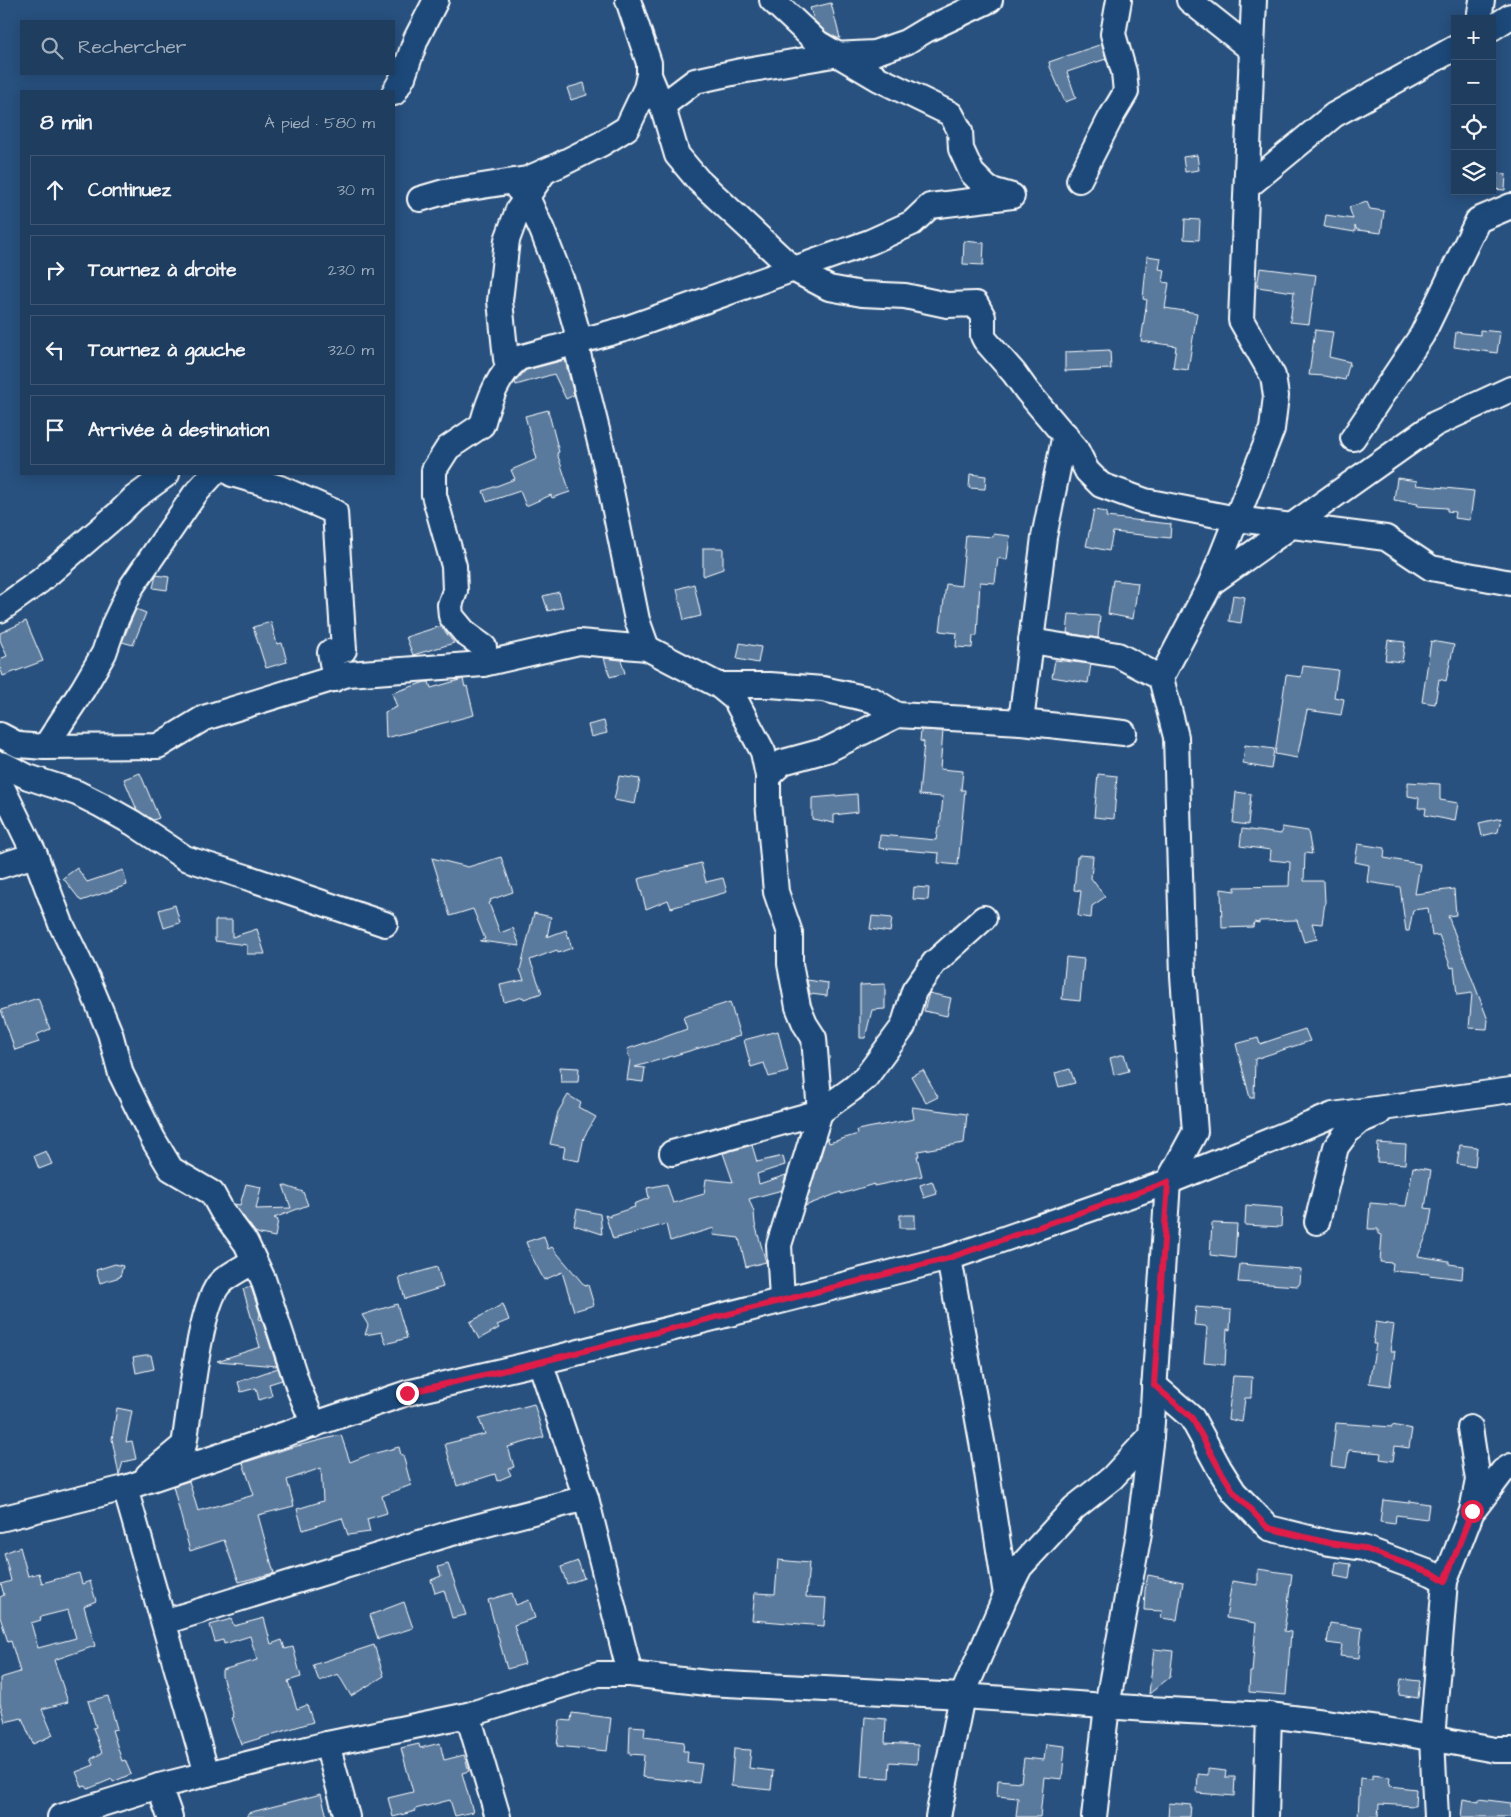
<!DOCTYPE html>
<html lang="fr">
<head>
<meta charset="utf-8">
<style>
	:root { --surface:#1e3d5f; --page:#2b4868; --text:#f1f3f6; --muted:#a1aebd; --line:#3c5674 }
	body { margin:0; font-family:"Architects Daughter",sans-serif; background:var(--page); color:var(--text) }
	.controls { position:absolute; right:15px; top:15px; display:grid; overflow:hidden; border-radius:0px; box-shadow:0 2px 12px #0003 }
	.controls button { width:45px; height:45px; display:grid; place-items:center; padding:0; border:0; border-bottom:1px solid var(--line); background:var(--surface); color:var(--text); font:25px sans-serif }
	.stop { position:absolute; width:15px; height:15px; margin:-11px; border:4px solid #e11d48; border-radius:50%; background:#fff }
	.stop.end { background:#e11d48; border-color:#fff; box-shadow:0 1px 5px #0008 }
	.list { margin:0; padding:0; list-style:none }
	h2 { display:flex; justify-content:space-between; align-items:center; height:65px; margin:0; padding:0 20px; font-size:21px }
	h2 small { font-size:16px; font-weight:400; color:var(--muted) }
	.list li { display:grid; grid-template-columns:32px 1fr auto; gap:15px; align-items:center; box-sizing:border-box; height:70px; margin:0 10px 10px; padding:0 10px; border:1px solid var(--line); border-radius:0px }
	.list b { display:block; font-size:19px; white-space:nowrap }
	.list em { font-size:16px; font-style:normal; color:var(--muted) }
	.icon { flex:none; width:28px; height:28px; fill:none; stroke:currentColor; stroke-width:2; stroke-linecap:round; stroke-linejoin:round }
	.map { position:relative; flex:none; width:1511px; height:1817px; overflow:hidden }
	.search { position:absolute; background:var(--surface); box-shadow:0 2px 12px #0003; left:20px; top:20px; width:375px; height:55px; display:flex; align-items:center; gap:12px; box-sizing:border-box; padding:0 18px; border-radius:0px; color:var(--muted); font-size:19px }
	.panel { position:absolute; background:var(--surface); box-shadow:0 2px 12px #0003; left:20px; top:90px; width:375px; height:385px; border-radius:0px }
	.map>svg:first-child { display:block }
	.building { fill:#5a7a9d; stroke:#fff; fill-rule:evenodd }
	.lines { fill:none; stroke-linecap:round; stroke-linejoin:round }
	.minor-casing { stroke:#fff; stroke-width:28 }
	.minor { stroke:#1f4a7a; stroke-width:24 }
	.route { stroke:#e11d48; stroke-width:6 }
</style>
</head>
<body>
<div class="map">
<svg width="1511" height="1817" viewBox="0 0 1511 1817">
	<rect width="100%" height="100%" fill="#28517f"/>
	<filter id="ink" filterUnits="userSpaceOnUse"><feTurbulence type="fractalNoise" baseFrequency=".02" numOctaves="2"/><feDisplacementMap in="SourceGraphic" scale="10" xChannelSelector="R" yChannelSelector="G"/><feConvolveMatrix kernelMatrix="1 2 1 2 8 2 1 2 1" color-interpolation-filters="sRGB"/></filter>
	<g filter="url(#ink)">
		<g class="building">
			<polygon points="831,3 840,38 837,38 826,32 814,20 810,8"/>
			<polygon points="1102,44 1106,59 1067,72 1076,98 1065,102 1050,67 1049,62"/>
			<polygon points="584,83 587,95 571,100 567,88"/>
			<polygon points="1197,155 1199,170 1185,172 1183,157"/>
			<polygon points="1492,172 1506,174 1505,190 1492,189"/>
			<polygon points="1367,202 1370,209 1384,211 1381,233 1357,230 1355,226 1355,232 1324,227 1326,215 1353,219 1349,207"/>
			<polygon points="1185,219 1200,220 1199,240 1184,239"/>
			<polygon points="964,241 984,243 983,265 963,264"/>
			<polygon points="1147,256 1161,258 1159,269 1165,270 1163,282 1169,283 1165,308 1197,313 1188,370 1173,368 1176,346 1141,341 1147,300 1143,299"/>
			<polygon points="1260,268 1316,275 1309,324 1290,322 1294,292 1257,287"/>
			<polygon points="1315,330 1333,332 1329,357 1350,362 1345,380 1325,376 1309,375"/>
			<polygon points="1480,330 1500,332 1497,353 1454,347 1456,332 1480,335"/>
			<polygon points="1110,350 1111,369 1065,371 1065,352"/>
			<polygon points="565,360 574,395 566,399 554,374 516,385 515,382 526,370"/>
			<polygon points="548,410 559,452 557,453 570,492 552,498 551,495 526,506 520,491 487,502 483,491 515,479 511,470 537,459 525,416"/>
			<polygon points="970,474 986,476 985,489 969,488"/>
			<polygon points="1397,478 1417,481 1416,485 1474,491 1470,520 1454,518 1455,512 1447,511 1447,508 1417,506 1418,504 1394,500"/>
			<polygon points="1094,510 1107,512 1106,517 1171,524 1170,538 1113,532 1109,551 1086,546"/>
			<polygon points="993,534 1010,536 1007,560 998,558 995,583 980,582 977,636 973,636 972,648 956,647 957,633 940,631 946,584 961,586 966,535 993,537"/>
			<polygon points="703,548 723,548 723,569 703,576"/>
			<polygon points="156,575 169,577 167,590 153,588"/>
			<polygon points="1113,580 1138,583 1133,619 1108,614"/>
			<polygon points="694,584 701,616 684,620 677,589"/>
			<polygon points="559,592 563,607 548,611 543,596"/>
			<polygon points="1233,595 1245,597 1241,623 1229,621"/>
			<polygon points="136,609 146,613 133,645 122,642"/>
			<polygon points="1069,614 1100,616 1098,638 1067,633"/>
			<polygon points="26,621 43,661 3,676 0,667 0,659 7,656 0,640 0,633"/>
			<polygon points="271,622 277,644 282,643 287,662 266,668 253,627"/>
			<polygon points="441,626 454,643 413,655 406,637"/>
			<polygon points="1388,640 1405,642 1402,662 1385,660"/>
			<polygon points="1431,641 1454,645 1446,681 1439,679 1435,704 1422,702"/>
			<polygon points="740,643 761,647 758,663 737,659"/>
			<polygon points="604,658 621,660 625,673 610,677"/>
			<polygon points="1055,660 1091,664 1088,683 1052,677"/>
			<polygon points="1303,666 1338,670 1334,697 1344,699 1341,715 1307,710 1297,758 1275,754 1286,675 1301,677"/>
			<polygon points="463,679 465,687 467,686 474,715 386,738 385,712 397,707 392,693 425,682 429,682 431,688"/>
			<polygon points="604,721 607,733 591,737 588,725"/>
			<polygon points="921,730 943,731 940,769 963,771 961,790 965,790 958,865 938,863 939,853 879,848 880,835 936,840 938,827 940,827 943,797 919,795 924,742 920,741"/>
			<polygon points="1245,745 1274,749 1271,769 1243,764"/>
			<polygon points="140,773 159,818 153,820 137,810 124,779"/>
			<polygon points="1098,774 1117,776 1114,819 1094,817"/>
			<polygon points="619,776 640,779 635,804 614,800"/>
			<polygon points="1408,782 1440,784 1440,800 1458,803 1455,821 1425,815 1426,808 1418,808 1419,798 1408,796"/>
			<polygon points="1236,792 1251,794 1248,825 1233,823"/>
			<polygon points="857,794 858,812 834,815 834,823 812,819 812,798"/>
			<polygon points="1501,818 1498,832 1482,836 1479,823"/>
			<polygon points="1282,827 1308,831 1312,854 1305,853 1304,881 1324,881 1325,902 1322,924 1312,923 1317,939 1304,942 1297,920 1259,921 1259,923 1254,922 1253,927 1222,928 1221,889 1235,891 1235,887 1289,886 1290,862 1270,860 1271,850 1240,846 1242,829 1281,834"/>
			<polygon points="1358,844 1385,848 1384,858 1420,864 1415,894 1454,889 1456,915 1448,916 1488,1020 1487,1029 1469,1028 1472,993 1457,995 1454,967 1451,968 1439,935 1432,936 1428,908 1413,910 1409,931 1406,931 1400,887 1367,882 1369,865 1355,862"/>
			<polygon points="1079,855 1093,856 1091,878 1105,897 1092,906 1091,918 1078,916 1081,891 1074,890 1077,857 1079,857"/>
			<polygon points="501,857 513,892 490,900 491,902 489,903 500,933 513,928 520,946 480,941 485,939 473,909 450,916 432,858 468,867"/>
			<polygon points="701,863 706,882 723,878 727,892 671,908 668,900 646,909 638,879"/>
			<polygon points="77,868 87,882 123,870 127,885 81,901 63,878"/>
			<polygon points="914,887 929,888 928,900 913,899"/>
			<polygon points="175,905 180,923 164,928 159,910"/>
			<polygon points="534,913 551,917 547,937 566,930 572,948 558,953 557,950 530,960 542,993 524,999 523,997 504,1002 500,985 524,980 520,970"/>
			<polygon points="872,916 892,918 890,932 870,929"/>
			<polygon points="215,920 232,920 232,937 257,929 265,954 247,954 247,945 215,941"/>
			<polygon points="1066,957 1084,959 1080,1001 1062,999"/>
			<polygon points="807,980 828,983 827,996 810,994"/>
			<polygon points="885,984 885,1009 872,1010 865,1038 860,1038 860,985"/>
			<polygon points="929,993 951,998 947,1016 924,1011"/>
			<polygon points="38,998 50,1029 36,1035 39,1042 15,1050 1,1010"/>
			<polygon points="730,1002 740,1036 635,1067 645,1068 643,1082 627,1080 630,1060 627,1049 645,1043 645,1044 687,1029 683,1017"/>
			<polygon points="1305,1029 1310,1041 1255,1059 1254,1098 1250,1098 1236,1044 1258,1038 1260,1044"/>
			<polygon points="778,1031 788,1072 769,1077 764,1063 751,1067 744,1040"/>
			<polygon points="1124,1054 1129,1071 1114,1075 1110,1058"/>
			<polygon points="560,1067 579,1068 578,1082 561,1082"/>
			<polygon points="1070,1069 1075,1083 1059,1087 1055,1073"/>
			<polygon points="923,1070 938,1097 926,1103 911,1076"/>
			<polygon points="568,1095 581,1103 578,1107 596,1117 584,1137 579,1161 563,1158 565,1147 550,1144 558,1112"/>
			<polygon points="912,1107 967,1114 964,1143 918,1151 919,1156 917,1156 922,1176 874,1186 874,1184 841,1194 841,1192 805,1206 826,1139 828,1138 829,1143 858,1134 857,1130 914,1119"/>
			<polygon points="1378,1143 1406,1145 1405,1164 1377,1162"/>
			<polygon points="752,1145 757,1162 783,1156 785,1165 757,1174 759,1184 786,1175 782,1190 749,1199 754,1212 755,1224 766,1262 746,1267 739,1238 713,1235 714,1228 670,1241 666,1224 613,1239 605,1215 610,1217 610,1215 635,1207 634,1204 649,1198 647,1188 667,1184 673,1203 704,1194 706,1179 733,1182 723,1153"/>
			<polygon points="1460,1145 1477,1147 1475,1167 1457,1164"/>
			<polygon points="46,1151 52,1164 39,1169 34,1156"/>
			<polygon points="1413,1167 1431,1170 1425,1208 1432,1209 1428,1232 1418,1256 1449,1261 1449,1264 1463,1266 1462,1279 1429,1275 1429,1274 1392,1271 1393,1263 1380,1262 1382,1235 1378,1234 1378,1229 1368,1229 1370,1203 1406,1206"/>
			<polygon points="932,1181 937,1194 924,1198 920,1185"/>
			<polygon points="246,1184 261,1187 256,1209 291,1208 283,1185 303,1192 308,1205 274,1218 278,1220 275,1237 260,1234 255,1232 234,1204 240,1205"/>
			<polygon points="1246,1205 1282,1208 1281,1227 1245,1225"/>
			<polygon points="577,1209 600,1214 602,1234 574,1225"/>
			<rect x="900" y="1215" width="15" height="13"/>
			<polygon points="1212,1223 1237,1224 1235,1258 1210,1255"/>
			<polygon points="544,1236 548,1249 552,1247 585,1286 588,1285 594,1305 574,1311 562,1272 544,1280 531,1255 526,1242"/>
			<polygon points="115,1264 123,1266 120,1277 100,1283 96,1270"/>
			<polygon points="1240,1264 1301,1269 1300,1283 1298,1286 1238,1282"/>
			<polygon points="437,1267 443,1287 405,1299 399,1278"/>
			<polygon points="251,1287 260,1314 259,1319 262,1320 277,1366 217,1361 260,1347 243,1289"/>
			<polygon points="397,1304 407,1338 386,1344 382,1332 365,1335 368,1325 362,1315"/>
			<polygon points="503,1304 509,1320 497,1325 499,1328 479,1339 470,1322"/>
			<polygon points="1196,1307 1231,1310 1230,1330 1227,1329 1225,1365 1204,1363 1207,1328 1205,1326 1194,1325"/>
			<polygon points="1376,1322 1394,1325 1390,1351 1395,1351 1390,1386 1369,1383 1376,1344 1373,1344"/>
			<polygon points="145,1355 151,1355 154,1369 136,1373 133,1357"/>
			<polygon points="278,1368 282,1380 269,1384 272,1396 259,1400 256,1388 241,1392 238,1382"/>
			<polygon points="1233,1376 1252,1377 1251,1398 1245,1398 1242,1422 1228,1419"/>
			<polygon points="534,1404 544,1437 508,1447 514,1467 508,1469 511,1475 497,1481 495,1474 457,1486 445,1444 485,1434 479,1419"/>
			<polygon points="117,1408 132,1411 126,1442 132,1441 136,1459 123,1462 119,1475 112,1439"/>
			<polygon points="1336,1423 1392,1427 1392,1425 1412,1429 1409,1448 1395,1446 1393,1461 1380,1459 1381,1453 1349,1450 1346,1468 1331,1466"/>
			<polygon points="341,1435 350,1462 368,1455 399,1447 401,1455 403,1455 411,1485 382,1496 387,1513 367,1519 370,1532 348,1535 342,1518 303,1530 297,1509 323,1501 321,1468 287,1480 294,1506 258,1515 274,1573 239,1582 224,1540 190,1551 173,1486 189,1481 198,1511 254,1495 243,1463 289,1448"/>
			<polygon points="1383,1500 1409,1503 1409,1501 1429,1504 1427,1519 1396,1515 1395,1524 1380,1522"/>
			<path d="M20 1547 28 1576 39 1573 42 1583 79 1573 82 1584 90 1581 96 1601 84 1606 95 1646 54 1660 68 1702 42 1709 53 1735 33 1744 22 1718 5 1722 0 1703V1678L20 1672 11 1641 8 1642 0 1617V1597L4 1595 1 1584 11 1581 4 1553ZM68 1610 76 1638 38 1648 31 1623 41 1620 40 1617Z"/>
			<polygon points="778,1560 809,1563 806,1597 826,1598 824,1626 752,1620 755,1593 775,1594"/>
			<polygon points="578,1561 584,1578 567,1584 561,1567"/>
			<polygon points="1336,1562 1351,1564 1349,1579 1334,1576"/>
			<polygon points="448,1564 466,1615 452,1618 444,1590 435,1593 431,1580 441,1576 438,1567"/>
			<polygon points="1258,1569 1292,1574 1284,1631 1291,1632 1286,1695 1249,1692 1250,1672 1252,1672 1256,1623 1226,1618 1232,1581 1258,1585"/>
			<polygon points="1148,1575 1183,1582 1177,1620 1161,1618 1162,1611 1144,1610 1145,1590"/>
			<polygon points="512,1593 516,1605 529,1600 535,1618 514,1625 525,1664 507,1669 488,1600"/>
			<polygon points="404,1602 413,1628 378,1639 370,1615"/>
			<polygon points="264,1618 271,1644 282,1640 285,1649 293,1647 301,1677 288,1681 297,1709 307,1705 313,1722 241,1744 232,1718 234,1717 222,1676 222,1670 257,1660 250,1636 224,1644 223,1640 215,1642 210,1625 231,1619 234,1626"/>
			<polygon points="1330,1623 1362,1628 1359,1658 1340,1656 1342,1645 1327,1643"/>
			<polygon points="374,1645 384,1676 351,1696 338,1674 319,1681 313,1665"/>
			<polygon points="1154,1649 1173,1651 1170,1677 1149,1694"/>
			<polygon points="1401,1679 1420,1681 1418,1698 1399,1695"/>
			<polygon points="108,1696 117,1729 112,1730 122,1761 125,1760 131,1774 113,1782 112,1779 88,1789 86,1786 82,1787 76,1772 94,1765 91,1759 102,1753 93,1728 96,1727 88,1701"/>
			<polygon points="572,1713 611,1718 607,1751 557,1746 560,1720 571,1721"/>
			<polygon points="865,1717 886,1719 885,1743 918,1745 917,1764 890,1762 889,1778 861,1776"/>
			<polygon points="630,1726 645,1727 644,1737 684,1742 683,1751 688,1751 687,1762 702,1764 699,1783 642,1777 644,1755 629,1754"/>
			<polygon points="440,1743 444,1760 464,1755 469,1771 462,1773 473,1812 455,1816 450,1800 415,1809 416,1811 393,1817 388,1798 413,1792 401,1748 419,1744 420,1748"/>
			<polygon points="1046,1744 1065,1746 1062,1779 1044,1777 1040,1817 1016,1817 1018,1798 997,1796 998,1780 1021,1782 1024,1758 1044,1760"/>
			<polygon points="734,1749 751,1750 749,1768 773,1771 771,1790 731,1786"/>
			<polygon points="1208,1769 1226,1771 1225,1777 1235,1777 1234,1796 1197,1793 1198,1774 1208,1775"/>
			<polygon points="1372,1775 1390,1777 1389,1786 1416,1789 1415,1806 1379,1804 1378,1817 1358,1817 1360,1778 1372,1779"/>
			<polygon points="321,1794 327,1817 248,1817 248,1813"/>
			<polygon points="1463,1799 1479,1802 1479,1799 1511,1803 1511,1817 1461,1817"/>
			<polygon points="1169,1803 1191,1805 1190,1817 1168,1817"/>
		</g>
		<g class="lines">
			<defs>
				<g id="minor">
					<polyline points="1189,0 1252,50"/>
					<polyline points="1479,19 1482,0"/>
					<polyline points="1492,28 1511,16"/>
					<polyline points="649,75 664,111 677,155 698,180 793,269 829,288 862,294 905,296 947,305 976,304 983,317 983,336 985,340 1014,373 1027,391 1076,449 1087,471 1101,485 1145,501 1237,519 1386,538 1431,568 1511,583"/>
					<polyline points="394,93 403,77 416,39 436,0"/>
					<polyline points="662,106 695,81 741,71 833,55 874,53 906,42 926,30 990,0"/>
					<polyline points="1079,180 1110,119 1126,92 1124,72 1113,34 1119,0"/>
					<polyline points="1247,187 1334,115 1455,48"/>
					<polyline points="518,189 527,197 542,230 565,289 580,341"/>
					<polyline points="420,199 444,192 527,179 559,165 601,144 627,128 646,88 649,75 649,63 628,0"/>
					<polyline points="575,342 606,466 637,620 647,648"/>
					<polyline points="506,359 500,301 507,240 518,210 544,172"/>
					<polyline points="1353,438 1422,335 1478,220 1511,206"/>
					<polyline points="232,474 280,488 335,512 344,650 330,652 335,679"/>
					<polyline points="1211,583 1435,424 1511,389"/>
					<polyline points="0,610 40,581 119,513 134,498 167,474"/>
					<polyline points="1031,641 1118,655 1161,678"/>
					<path d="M483 664 484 647 466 634 451 616 450 605 455 591 454 566 434 495V470L448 448 482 425C489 400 498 374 519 358L628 328 870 242 912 223 930 206 1012 196 988 189 972 173 961 149 960 131 951 114 879 79 818 43 772 0"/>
					<polyline points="718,685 770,685 823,689 873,700 897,715 1021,722 1124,733"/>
					<polyline points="1021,722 1044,537 1065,434"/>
					<polyline points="0,735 19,745 45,747 158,746 204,718 348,674 483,664 579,642 647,648 718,685 735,699 763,752 768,776 768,801 776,892 790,933 790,964 798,1007 805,1024 814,1038 820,1112 779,1245 782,1300"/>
					<polyline points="45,747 83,689 104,653 114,624 132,586 195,494 213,474"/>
					<polyline points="0,764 6,766 28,777 77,793 101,805 133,823 185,858 249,878 385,924"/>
					<polyline points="768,776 783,762 827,750 897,715"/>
					<polyline points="0,783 35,855 61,924 88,980 110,1033 121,1074 153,1139 171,1169 212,1193 222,1211 246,1243 263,1279 299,1389 314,1425"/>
					<polyline points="0,866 35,855"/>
					<polyline points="672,1153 820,1112 852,1089 866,1077 903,1027 914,991 934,963 984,918"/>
					<polyline points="1317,1222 1336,1147 1347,1132 1360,1121 1379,1113"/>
					<polyline points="540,1362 586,1498 630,1674"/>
					<polyline points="1154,1385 1192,1418 1219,1468 1234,1492 1269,1528 1329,1543 1363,1548 1433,1574 1445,1581"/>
					<path d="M148 1475 184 1445C190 1411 199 1303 221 1282 230 1274 243 1268 254 1261"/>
					<polyline points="125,1488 207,1774"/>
					<polyline points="1475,1508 1503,1471 1511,1466"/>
					<polyline points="0,1519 125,1488 407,1393 540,1362 949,1258 1168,1182 1333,1115 1511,1090"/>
					<polyline points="1006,1595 1020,1567 1074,1508 1112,1478 1151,1436"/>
					<polyline points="164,1622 445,1535 586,1498"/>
					<polyline points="468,1715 498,1817"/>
					<polyline points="327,1744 347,1817"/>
					<polyline points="159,1786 170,1817"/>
					<polyline points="60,1817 159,1786 327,1744 468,1715 598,1674 630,1674 707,1683 962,1696 1148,1709 1269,1715 1386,1730 1495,1750 1511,1750"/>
					<polyline points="938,1817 962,1696 1006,1595 984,1453 949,1258"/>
					<polyline points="1094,1817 1107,1706 1139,1533 1151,1436 1168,1182 1195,1132 1183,976 1176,737 1161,678 1211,583 1272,429 1276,396 1273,376 1241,320 1254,0"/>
					<polyline points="1266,1817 1269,1715"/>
					<polyline points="1436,1817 1432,1739 1445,1581 1472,1511 1478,1480 1470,1428"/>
				</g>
			</defs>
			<use href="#minor" class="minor-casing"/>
			<use href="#minor" class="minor"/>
		</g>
	</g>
	<g class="lines" filter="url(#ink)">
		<polyline class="route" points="407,1393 540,1362 949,1258 1168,1182 1154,1385 1192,1418 1219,1468 1234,1492 1268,1528 1329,1543 1363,1548 1434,1574 1445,1581 1472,1511"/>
	</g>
</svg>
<div class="controls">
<button>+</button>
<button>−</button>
<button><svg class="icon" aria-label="locate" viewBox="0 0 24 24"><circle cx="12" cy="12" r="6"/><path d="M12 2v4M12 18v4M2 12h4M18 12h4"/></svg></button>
<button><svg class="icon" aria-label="layers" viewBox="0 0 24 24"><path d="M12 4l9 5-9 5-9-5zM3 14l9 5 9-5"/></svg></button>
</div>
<div class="stop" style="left:1472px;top:1511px"></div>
<div class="stop end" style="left:407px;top:1393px"></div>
<div class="search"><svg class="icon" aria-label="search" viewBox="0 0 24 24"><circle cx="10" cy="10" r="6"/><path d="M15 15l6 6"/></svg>Rechercher</div>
<section class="panel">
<h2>8 min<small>À pied · 580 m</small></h2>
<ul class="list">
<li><svg class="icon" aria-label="ahead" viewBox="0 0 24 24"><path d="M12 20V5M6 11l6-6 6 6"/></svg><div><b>Continuez</b></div><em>30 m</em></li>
<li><svg class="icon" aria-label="right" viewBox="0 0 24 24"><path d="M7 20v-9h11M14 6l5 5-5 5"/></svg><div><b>Tournez à droite</b></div><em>230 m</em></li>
<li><svg class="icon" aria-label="left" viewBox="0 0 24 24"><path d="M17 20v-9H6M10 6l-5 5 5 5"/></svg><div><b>Tournez à gauche</b></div><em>320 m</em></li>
<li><svg class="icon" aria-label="arrive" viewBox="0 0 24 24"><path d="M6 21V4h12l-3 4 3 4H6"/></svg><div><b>Arrivée à destination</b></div></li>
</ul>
</section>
</div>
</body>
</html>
